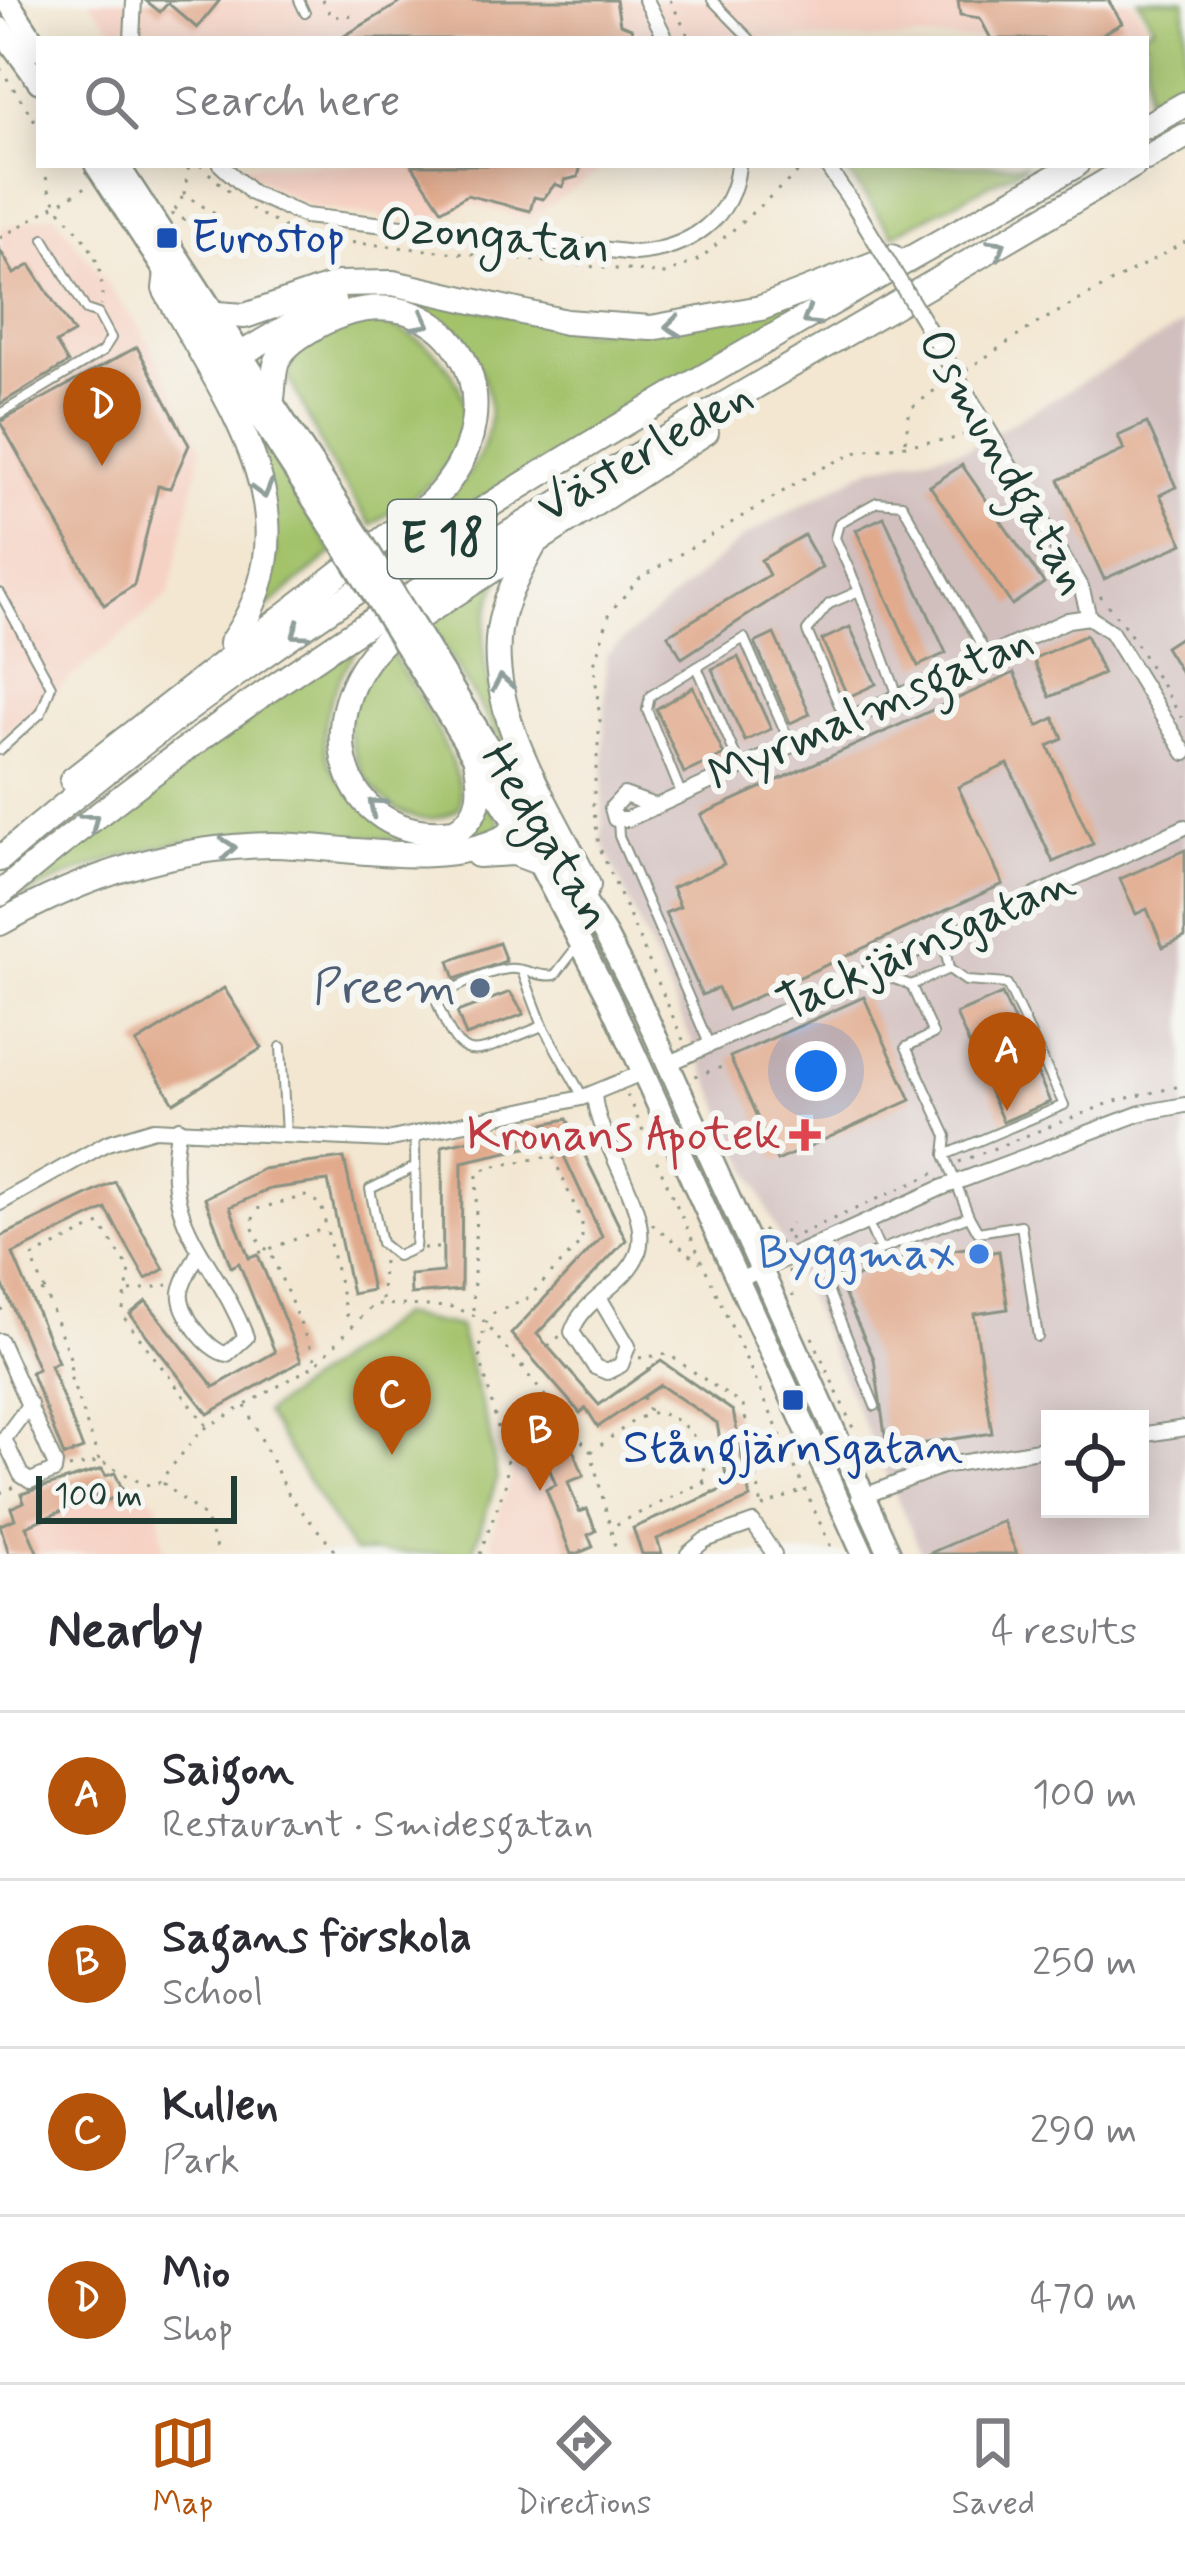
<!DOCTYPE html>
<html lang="en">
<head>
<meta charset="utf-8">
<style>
	:root { --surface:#fff; --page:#f2f2f3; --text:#2b2b33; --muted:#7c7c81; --line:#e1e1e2; --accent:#b45309 }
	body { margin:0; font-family:Mynerve,sans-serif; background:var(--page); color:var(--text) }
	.controls { position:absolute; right:36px; bottom:36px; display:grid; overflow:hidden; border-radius:0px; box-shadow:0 6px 30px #0003 }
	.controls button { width:108px; height:108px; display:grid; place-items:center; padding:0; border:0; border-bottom:3px solid var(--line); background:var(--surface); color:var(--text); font:60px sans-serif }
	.scale { position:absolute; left:36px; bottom:30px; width:201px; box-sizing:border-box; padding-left:12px; border:6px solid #1f3d34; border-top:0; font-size:33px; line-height:42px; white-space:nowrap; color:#1f3d34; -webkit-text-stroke:9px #f6f6f2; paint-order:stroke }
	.you { position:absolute; left:816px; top:1071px; width:42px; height:42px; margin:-30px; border:9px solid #fff; border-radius:50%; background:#1a73e8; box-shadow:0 0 0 18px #1a73e833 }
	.badge { display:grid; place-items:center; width:78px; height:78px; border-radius:50%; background:var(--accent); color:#fff; font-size:39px; font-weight:700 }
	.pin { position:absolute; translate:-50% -99px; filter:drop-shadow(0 3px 6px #0008) }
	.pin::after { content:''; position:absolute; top:63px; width:42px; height:36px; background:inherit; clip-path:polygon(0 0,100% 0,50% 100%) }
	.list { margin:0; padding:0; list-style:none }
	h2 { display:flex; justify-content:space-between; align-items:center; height:156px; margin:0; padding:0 48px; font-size:51px }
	h2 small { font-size:39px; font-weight:400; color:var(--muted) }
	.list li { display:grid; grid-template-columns:78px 1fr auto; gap:36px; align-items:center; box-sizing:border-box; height:168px; padding:0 48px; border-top:3px solid var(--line) }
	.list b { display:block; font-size:45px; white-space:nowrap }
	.list p { margin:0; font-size:39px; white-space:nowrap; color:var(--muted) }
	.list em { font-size:39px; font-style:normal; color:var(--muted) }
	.icon { flex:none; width:66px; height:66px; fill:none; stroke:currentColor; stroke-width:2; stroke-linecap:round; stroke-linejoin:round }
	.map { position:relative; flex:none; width:1185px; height:1554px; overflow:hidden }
	.search { position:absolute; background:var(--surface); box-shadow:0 6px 30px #0003; left:36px; right:36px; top:36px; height:132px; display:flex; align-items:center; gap:30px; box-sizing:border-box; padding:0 42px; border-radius:0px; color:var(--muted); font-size:45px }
	.sheet { height:828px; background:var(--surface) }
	nav { display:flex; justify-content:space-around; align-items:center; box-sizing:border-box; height:168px; border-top:3px solid var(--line); background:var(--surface); font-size:33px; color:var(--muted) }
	nav a { display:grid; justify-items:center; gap:6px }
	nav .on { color:var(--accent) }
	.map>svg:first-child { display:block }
	.built { fill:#f6d2c4 }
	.industrial { fill:#d1bfbe; fill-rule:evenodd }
	.green { fill:#a3c26b; stroke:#618050; stroke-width:3 }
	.building { fill:#e1aa8d }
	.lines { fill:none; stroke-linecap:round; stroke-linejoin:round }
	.lane-casing { stroke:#899283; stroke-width:12 }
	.street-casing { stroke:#899283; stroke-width:18 }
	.secondary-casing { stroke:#899283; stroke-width:26 }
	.highway-casing { stroke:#899283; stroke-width:28 }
	.path { stroke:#899283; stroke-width:3; stroke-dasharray:3 9; stroke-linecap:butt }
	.lane { stroke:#fff; stroke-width:8 }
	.street { stroke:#fff; stroke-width:14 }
	.secondary { stroke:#fff; stroke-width:21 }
	.highway { stroke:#fff; stroke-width:24 }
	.street-bridge-casing { stroke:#899283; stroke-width:18; stroke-linecap:butt }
	.secondary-bridge-casing { stroke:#899283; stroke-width:26; stroke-linecap:butt }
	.street-bridge { stroke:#fff; stroke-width:14 }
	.secondary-bridge { stroke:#fff; stroke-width:21 }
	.oneway { stroke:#8f9e9a }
	.transit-dot { fill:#1a4fb4; stroke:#f6f6f2; stroke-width:4.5 }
	.service-dot { fill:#5c6f8a; stroke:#f6f6f2; stroke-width:4.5 }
	.health-dot { fill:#e0444e; stroke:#f6f6f2; stroke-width:4.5 }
	.shop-dot { fill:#3f7fe0; stroke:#f6f6f2; stroke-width:4.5 }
	.labels { text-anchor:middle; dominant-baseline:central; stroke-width:12; stroke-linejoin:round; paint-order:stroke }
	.shield { fill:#f6f6f2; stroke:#60746d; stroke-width:3 }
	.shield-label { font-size:45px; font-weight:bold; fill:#1f3d34 }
	.street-label { font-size:48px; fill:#1f3d34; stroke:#f6f6f2 }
	.transit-label { font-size:48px; fill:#164399; stroke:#f6f6f2; text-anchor:start }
	.service-label { font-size:48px; fill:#4e5e75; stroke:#f6f6f2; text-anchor:end }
	.health-label { font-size:48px; fill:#be3a42; stroke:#f6f6f2; text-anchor:end }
	.shop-label { font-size:48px; fill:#366cbe; stroke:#f6f6f2; text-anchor:end }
</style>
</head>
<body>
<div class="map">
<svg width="1185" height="1554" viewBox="0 0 1185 1554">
	<rect width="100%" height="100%" fill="#f6f6f2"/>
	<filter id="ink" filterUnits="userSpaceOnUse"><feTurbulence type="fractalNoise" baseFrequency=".00833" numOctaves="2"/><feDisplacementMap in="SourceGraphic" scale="24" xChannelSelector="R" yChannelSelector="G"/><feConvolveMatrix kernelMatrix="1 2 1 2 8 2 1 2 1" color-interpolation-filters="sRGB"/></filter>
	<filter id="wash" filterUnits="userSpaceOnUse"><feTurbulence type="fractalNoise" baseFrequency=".004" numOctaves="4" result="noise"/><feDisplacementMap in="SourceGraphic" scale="48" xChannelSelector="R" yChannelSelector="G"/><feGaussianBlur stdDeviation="2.7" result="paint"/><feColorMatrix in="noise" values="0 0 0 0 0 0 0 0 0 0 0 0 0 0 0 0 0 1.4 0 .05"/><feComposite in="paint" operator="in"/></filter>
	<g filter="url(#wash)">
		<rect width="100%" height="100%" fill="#f3e7d2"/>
		<g class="built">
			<polygon points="89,0 1131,0 1148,27 1129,39 121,39"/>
			<polygon points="231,165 608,165 529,219 472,203 426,223 312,207"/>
			<polygon points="54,214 143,332 202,448 169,595 0,738 0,229"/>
			<polygon points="547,1417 572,1447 584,1476 568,1483 579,1512 587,1509 596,1531 589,1535 593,1547 576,1554 501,1554 490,1540 511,1477 509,1440"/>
			<polygon points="102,1469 106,1476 115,1473 123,1492 137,1486 158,1502 164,1554 0,1554 0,1525 15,1518 11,1508 57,1479 77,1479"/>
		</g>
		<path class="industrial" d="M1185 323V1554H922L602 841 606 655 744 537 872 467 968 448ZM1050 1419H1140V1509H1050Z"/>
		<g class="green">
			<polygon points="1138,0 1185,0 1185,76 1146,98 1146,39 1131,39 1154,26"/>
			<polygon points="843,165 1027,165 893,235"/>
			<path d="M822 294 389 555 383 546C454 497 523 446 472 352L382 303 266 368 254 351 343 301 371 297 431 299 587 331Z"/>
			<path d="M361 322C432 323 498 400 446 466 426 491 397 507 371 525L330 463 288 376C294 342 331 330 361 322Z"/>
			<polygon points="206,356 333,553 258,615 276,552"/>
			<path d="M505 571C455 652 505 734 542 809L428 620Z"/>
			<path d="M367 634C338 675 298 743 347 788 369 808 401 823 426 839L488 803 502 826C437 853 371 834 303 833 191 832 113 852 12 901L167 775Z"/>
			<path d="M388 648C408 679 471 775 459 808 403 849 340 764 349 712 352 692 377 665 388 648Z"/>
			<polygon points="399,1315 459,1327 489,1431 497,1479 472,1554 353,1552 265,1413"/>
		</g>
		<g id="blocks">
			<g class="building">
				<polygon points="145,0 220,0 197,28 168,3 160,12"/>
				<polygon points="405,0 616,0 620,24 631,28 634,39 339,39"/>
				<polygon points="958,0 1108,0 1122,23 1094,39 991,39 980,18 960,15"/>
				<polygon points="412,165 581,165 578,177 565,180 563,187 555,184 543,199 534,197 530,211 467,195 442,210"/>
				<polygon points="0,250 14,274 30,265 74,333 56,343 68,363 0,404"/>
				<polygon points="137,347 189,445 170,488 158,486 134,585 104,605 0,422"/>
				<polygon points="1147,423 1176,487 1160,495 1183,544 1104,579 1059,480 1124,450 1118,436"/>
				<polygon points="962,465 1044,583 1012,605 930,486"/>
				<polygon points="884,517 946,653 918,666 856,530"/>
				<polygon points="804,535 822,567 682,658 668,635 769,575 761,560"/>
				<polygon points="850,627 876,684 848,697 822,640"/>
				<polygon points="774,634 810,714 790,723 755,643"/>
				<polygon points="1185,634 1185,679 1165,647"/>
				<polygon points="1086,635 1103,674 1050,697 1033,659"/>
				<polygon points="738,657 771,729 745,741 712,669"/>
				<polygon points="1014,673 1038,726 1054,718 1063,739 1048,746 1093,844 1053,862 1008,764 958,787 1003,884 728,1010 718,988 702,995 665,913 680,907 672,888 724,864 701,815"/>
				<polygon points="693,687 724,755 684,773 656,709"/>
				<polygon points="1185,850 1185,937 1163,947 1147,909 1136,914 1120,879"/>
				<polygon points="499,943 506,961 455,979 449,961"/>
				<polygon points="224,988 262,1048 174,1103 136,1043"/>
				<polygon points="510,992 524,1014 466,1036 457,1012"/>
				<polygon points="1002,994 1050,1102 1003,1122 956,1014"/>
				<polygon points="864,997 911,1100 777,1161 730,1057"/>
				<polygon points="567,1119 626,1240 537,1334 599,1405 661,1361 733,1411 750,1498 657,1539 662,1554 642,1554 633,1528 728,1487 717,1423 660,1385 598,1427 586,1408 580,1413 511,1334 602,1237 557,1141 462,1162 461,1290 411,1294 410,1275 443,1272 442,1146"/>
				<polygon points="344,1158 372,1290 352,1294 328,1181 270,1189 230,1207 249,1258 258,1255 301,1361 208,1414 130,1314 146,1301 214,1387 275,1352 239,1263 231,1267 205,1198 263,1169"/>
				<polygon points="115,1182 164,1269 146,1279 106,1209 13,1254 58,1362 50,1365 83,1449 64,1456 31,1372 38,1369 0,1278 0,1237"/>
				<polygon points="966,1248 968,1256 999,1251 1008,1309 974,1314 992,1433 887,1449 874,1359 840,1285 899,1258"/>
				<polygon points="572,1447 584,1476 568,1482 579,1512 587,1509 596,1531 588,1535 593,1547 576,1554 571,1554 546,1489 556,1485 545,1458"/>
				<polygon points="102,1469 106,1476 115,1473 124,1493 106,1501 103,1494 26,1526 38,1554 9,1554 0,1525 15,1519 11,1508 24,1502 21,1494"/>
				<polygon points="1003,1521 1017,1554 928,1554"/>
			</g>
		</g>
	</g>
	<g filter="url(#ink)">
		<use href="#blocks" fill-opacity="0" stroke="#899283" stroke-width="3"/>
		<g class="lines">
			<defs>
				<g id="lane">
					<polyline points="299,0 305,13"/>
					<polyline points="712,0 750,39"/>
					<polyline points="0,414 102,352 111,338 98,314 86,310 44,239"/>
					<polyline points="859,591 835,538 839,523 877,502 902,504 987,655"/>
					<polyline points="0,593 51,686 41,713 0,750"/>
					<polyline points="697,667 741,768"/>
					<polyline points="845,719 807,631 829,604 859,591 898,696"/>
					<polyline points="681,793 647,710 650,696 744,638 791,745"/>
					<polyline points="618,820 619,836 709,1044"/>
					<polyline points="883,964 894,979 911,985 933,1034 906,1047 947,1136 945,1155 1064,1105 1007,984 966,981 949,969 943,938"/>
					<path d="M522 971 543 1026C475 1051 463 1076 435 997 457 988 484 972 508 969 525 967 538 978 555 975L576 948"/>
					<polyline points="911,985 949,969"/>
					<polyline points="543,1026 583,1097"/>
					<polyline points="281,1047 286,1134"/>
					<polyline points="415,1135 416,1234 415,1248 397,1256 381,1243 370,1189 415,1167"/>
					<polyline points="969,1216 978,1232 1021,1225 1038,1337"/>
					<polyline points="868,1223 880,1250 835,1272 826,1285 875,1406"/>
					<polyline points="880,1250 969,1216 945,1155"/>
				</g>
				<g id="street">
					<polyline points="646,0 666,39"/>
					<polyline points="132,39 134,0"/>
					<path d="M221 165 252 193 305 216 635 253C688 249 733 220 738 165"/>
					<polyline points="826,165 853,204"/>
					<polyline points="977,410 1082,590 1089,617"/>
					<polyline points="1089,617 1111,632 1185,753"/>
					<polyline points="655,806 624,795 612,808 615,819 628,819 1068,620 1089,617"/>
					<polyline points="668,1064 1185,827"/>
					<path d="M594 1093C596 1143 653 1210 638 1253 626 1285 582 1299 572 1332L595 1367 607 1372 621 1365 628 1346 599 1297"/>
					<path d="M179 1128C158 1227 215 1255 246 1337L227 1354C208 1352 178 1312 181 1292 183 1279 193 1265 198 1253"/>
					<polyline points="0,1203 107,1143 154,1129 387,1140 581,1098 644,1072"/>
					<polyline points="739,1280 941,1188 1141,1113 1185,1105"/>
					<polyline points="0,1341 55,1464 54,1471 30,1481 21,1475 4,1439 30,1404"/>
					<polyline points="1140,1435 1185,1428"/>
					<polyline points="859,1498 942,1466 1050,1448"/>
					<polyline points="688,1554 705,1540 753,1523 774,1554"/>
				</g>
				<g id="secondary">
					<polyline points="7,0 39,49"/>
					<polyline points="0,28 39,82"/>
					<polyline points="96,165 344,547"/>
					<polyline points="118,165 359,536"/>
					<polyline points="442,672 606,936 640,1002 890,1554"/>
					<polyline points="427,681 535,856 611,1002 863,1554"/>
				</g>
				<g id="highway">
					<polyline points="1146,126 1185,104"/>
					<polyline points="1146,158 1185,136"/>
					<path d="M167 272 165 289C227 404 320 517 231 643"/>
					<polyline points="217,314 245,316 338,284 393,283 566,322 651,328 761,308 892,257"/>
					<polyline points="243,353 333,300"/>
					<path d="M535 543C520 571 504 598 499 630 487 717 551 809 588 885L582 897"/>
					<path d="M476 760C482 788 483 815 455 831 337 846 306 712 387 638L706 432"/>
					<path d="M72 780 430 503C532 403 443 259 319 325 303 334 284 345 277 361 273 372 274 386 272 398"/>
					<polyline points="478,855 514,853 538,862"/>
					<path d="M0 859C323 581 707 374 1076 165"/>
					<path d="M0 894C346 603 748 396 1134 165"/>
					<path d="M0 923C86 875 172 847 271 845 345 845 441 872 509 835L520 816 521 795"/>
				</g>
			</defs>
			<use href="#lane" class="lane-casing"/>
			<use href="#street" class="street-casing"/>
			<use href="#secondary" class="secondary-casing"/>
			<use href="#highway" class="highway-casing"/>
			<g class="path">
				<polyline points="322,0 332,17 355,15"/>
				<polyline points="670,0 690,39"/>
				<polyline points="0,68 39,127"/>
				<path d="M46 165C42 223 111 230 101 306"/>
				<polyline points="200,165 234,196"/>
				<polyline points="251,209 289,230 318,239 666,274 700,259 806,165"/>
				<polyline points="175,210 184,194"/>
				<polyline points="171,214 206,229 218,216 184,194 189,165"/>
				<polyline points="0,238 86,187"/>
				<polyline points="966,370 1036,324 1185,242"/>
				<polyline points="905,441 910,409 947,381"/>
				<polyline points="1100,596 1127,629 1185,723"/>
				<polyline points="683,1040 599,846 593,805 600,721 594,664 610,612 639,579 820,469 860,451 952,439 974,431"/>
				<polyline points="695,1076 722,1067"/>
				<polyline points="627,1095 834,1554"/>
				<polyline points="959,1162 1115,1101 1185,1085"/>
				<polyline points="652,1224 700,1262"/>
				<polyline points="763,1230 777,1245"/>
				<polyline points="777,1243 791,1223"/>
				<polyline points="778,1244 939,1171"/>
				<polyline points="423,1248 443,1248"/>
				<polyline points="248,1257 325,1228"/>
				<polyline points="789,1270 793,1296"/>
				<polyline points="130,1291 168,1285"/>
				<polyline points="30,1297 44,1291"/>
				<polyline points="382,1300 383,1257"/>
				<polyline points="0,1310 11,1304"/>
				<polyline points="473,1310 477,1174 489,1167 553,1156 582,1223 582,1241 527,1299 494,1313 485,1324 479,1353 507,1463 506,1483 480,1554"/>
				<polyline points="812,1337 862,1448"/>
				<polyline points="548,1346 560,1336"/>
				<polyline points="639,1358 668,1354 743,1406 762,1507"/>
				<polyline points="315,1359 270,1251 261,1246 251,1224 257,1209 305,1196 321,1204 346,1314 353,1323"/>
				<polyline points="522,1367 533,1359"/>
				<polyline points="643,1397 649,1411"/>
				<polyline points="245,1406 290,1497 338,1554"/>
				<polyline points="506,1436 551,1404"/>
				<path d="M591 1452 636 1419 655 1412C687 1418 711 1449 703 1482L615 1525"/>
				<polyline points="99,1460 69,1373 72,1363 32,1257 100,1224 130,1270 122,1315 207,1426"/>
				<polyline points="69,1468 101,1461 145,1485 158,1483 202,1430 315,1365 374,1304 454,1307 482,1319 591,1452 617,1554"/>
				<polyline points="703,1482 713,1494"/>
				<polyline points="163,1483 205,1517 218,1554"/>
				<polyline points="0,1493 15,1487"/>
				<polyline points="762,1507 803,1490"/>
			</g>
			<use href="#lane" class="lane"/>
			<use href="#street" class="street"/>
			<use href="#secondary" class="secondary"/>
			<use href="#highway" class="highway"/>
			<defs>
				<polyline id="street-bridge" points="853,204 977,410"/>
				<g id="secondary-bridge">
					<polyline points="359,536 442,672"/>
					<polyline points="344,547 427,681"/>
				</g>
			</defs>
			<use href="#street-bridge" class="street-bridge-casing"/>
			<use href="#secondary-bridge" class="secondary-bridge-casing"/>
			<use href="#street-bridge" class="street-bridge"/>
			<use href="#secondary-bridge" class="secondary-bridge"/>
		</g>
		<defs><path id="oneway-chevron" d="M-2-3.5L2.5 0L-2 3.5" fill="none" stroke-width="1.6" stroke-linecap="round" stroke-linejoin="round" transform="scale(3)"/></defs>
		<g class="oneway">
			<use href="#oneway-chevron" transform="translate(998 247) rotate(-31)"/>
			<use href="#oneway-chevron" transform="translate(810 318) rotate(149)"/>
			<use href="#oneway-chevron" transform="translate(422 322) rotate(28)"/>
			<use href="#oneway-chevron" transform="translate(673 326) rotate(174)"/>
			<use href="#oneway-chevron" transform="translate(263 490) rotate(74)"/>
			<use href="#oneway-chevron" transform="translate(299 632) rotate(145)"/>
			<use href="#oneway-chevron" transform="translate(502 683) rotate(-100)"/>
			<use href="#oneway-chevron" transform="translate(376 806) rotate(-140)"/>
			<use href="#oneway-chevron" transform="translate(91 821) rotate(-38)"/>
			<use href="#oneway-chevron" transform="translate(228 848) rotate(-5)"/>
		</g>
	</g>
	<g class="transit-dot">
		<rect x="155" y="226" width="24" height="24" rx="6"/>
		<rect x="781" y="1388" width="24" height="24" rx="6"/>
	</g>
	<circle class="service-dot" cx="480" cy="988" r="12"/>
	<path class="health-dot" d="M799 1117h12v12h12v12h-12v12h-12v-12h-12v-12h12z"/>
	<circle class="shop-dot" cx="979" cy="1254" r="12"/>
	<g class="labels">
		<rect class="shield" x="388" y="500" width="108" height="78" rx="9"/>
		<g class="shield-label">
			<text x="442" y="539">E 18</text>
		</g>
		<g class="street-label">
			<text transform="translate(495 237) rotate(6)">Ozongatan</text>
			<text transform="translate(645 452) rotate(-30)">Västerleden</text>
			<text transform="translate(1003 462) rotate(60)">Osmundgatan</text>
			<text transform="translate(871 709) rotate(-24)">Myrmalmsgatan</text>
			<text transform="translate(545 837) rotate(59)">Hedgatan</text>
			<text transform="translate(926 944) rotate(-24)">Tackjärnsgatan</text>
		</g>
		<g class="transit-label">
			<text x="191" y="238">Eurostop</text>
			<text x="793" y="1448" text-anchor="middle">Stångjärnsgatan</text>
		</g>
		<g class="service-label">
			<text x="456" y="988">Preem</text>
		</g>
		<g class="health-label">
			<text x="781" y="1135">Kronans Apotek</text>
		</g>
		<g class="shop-label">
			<text x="955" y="1254">Byggmax</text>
		</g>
	</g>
</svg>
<div class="controls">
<button><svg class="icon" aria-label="locate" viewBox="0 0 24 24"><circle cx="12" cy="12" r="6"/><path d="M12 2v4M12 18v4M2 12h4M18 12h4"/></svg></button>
</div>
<div class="scale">100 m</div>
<div class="you"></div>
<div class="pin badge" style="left:1007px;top:1111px">A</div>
<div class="pin badge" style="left:540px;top:1491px">B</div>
<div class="pin badge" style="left:392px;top:1455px">C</div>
<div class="pin badge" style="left:102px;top:466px">D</div>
<div class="search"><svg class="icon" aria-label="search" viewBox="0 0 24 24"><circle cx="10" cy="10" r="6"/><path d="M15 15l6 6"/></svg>Search here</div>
</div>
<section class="sheet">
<h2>Nearby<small>4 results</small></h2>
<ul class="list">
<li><span class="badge">A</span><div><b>Saigon</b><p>Restaurant · Smidesgatan</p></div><em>100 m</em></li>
<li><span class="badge">B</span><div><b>Sagans förskola</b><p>School</p></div><em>250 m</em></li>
<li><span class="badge">C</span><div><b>Kullen</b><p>Park</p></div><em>290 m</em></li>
<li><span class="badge">D</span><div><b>Mio</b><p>Shop</p></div><em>470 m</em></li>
</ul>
</section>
<nav>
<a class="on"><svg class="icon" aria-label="map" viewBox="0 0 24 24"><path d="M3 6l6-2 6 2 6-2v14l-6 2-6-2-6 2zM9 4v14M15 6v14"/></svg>Map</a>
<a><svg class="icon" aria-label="directions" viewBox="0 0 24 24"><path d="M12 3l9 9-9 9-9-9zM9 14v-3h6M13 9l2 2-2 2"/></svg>Directions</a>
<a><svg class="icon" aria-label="saved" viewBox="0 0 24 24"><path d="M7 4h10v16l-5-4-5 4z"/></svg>Saved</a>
</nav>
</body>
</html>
